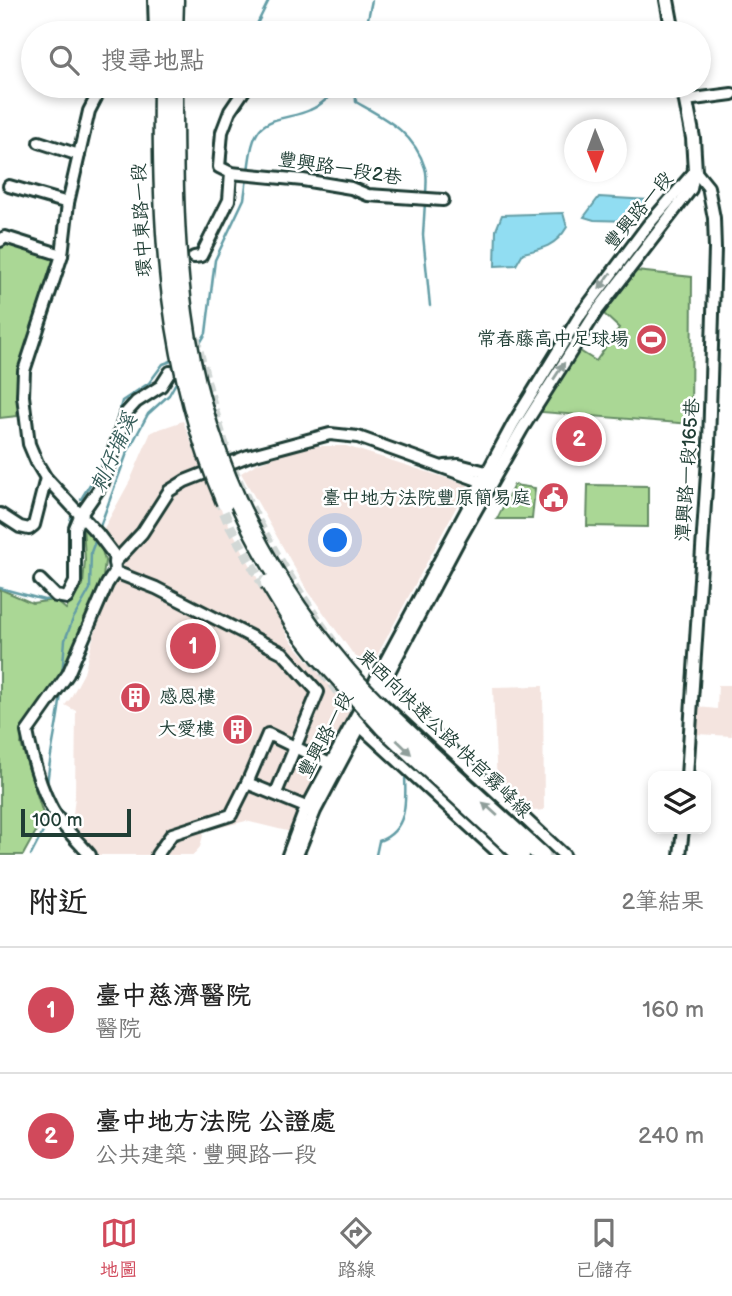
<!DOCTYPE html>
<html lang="zh-TW">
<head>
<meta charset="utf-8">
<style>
	:root { --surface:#fff; --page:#f6f6f6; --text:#222; --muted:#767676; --line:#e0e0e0; --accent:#d1495b }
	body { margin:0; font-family:"Balsamiq Sans","LXGW WenKai TC",sans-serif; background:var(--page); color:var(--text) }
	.controls { position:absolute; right:21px; bottom:21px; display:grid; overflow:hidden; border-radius:14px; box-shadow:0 4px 10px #0003 }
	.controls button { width:63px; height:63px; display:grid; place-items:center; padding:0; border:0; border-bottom:2px solid var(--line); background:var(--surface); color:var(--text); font:35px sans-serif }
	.compass { position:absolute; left:564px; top:119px; width:63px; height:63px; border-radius:50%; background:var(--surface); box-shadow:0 4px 10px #0003; rotate:179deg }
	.scale { position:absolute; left:21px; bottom:18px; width:110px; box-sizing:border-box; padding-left:7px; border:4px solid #1f3d34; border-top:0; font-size:19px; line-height:24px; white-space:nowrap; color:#1f3d34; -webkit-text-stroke:5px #fff; paint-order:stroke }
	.you { position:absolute; left:336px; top:541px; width:24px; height:24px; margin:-18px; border:5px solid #fff; border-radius:50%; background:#1a73e8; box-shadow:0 0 0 10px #1a73e833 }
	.badge { display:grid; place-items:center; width:46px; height:46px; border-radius:50%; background:var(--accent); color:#fff; font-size:23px; font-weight:700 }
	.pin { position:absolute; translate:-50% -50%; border:4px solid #fff; box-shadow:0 2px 7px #0006 }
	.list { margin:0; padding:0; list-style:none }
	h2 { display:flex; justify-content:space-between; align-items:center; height:91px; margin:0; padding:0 28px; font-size:30px }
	h2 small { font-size:23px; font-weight:400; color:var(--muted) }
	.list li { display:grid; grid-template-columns:46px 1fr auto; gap:21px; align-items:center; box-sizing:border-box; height:126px; padding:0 28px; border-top:2px solid var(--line) }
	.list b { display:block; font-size:26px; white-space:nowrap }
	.list p { margin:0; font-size:23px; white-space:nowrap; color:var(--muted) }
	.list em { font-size:23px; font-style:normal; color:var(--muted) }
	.icon { flex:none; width:38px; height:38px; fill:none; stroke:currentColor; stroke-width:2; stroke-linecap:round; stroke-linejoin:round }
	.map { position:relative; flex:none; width:732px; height:855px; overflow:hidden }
	.search { position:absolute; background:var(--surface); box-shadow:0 4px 10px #0003; left:21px; right:21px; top:21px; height:77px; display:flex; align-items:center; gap:18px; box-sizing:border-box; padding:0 24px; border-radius:38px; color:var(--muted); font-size:26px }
	.sheet { height:343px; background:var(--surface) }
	nav { display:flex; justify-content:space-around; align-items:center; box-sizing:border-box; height:98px; border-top:2px solid var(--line); background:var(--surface); font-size:19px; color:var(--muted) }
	nav a { display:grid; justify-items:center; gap:4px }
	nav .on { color:var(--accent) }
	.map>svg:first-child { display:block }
	.built { fill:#f4e4df }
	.green { fill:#aad795; stroke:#648a64; stroke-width:2 }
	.water { fill:#91ddf2; stroke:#639da6; stroke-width:2 }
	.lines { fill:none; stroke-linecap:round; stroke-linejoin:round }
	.stream { stroke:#639da6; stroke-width:2.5 }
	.minor-tunnel { stroke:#d2d8d6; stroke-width:10; stroke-dasharray:10 5; stroke-linecap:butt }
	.minor-casing { stroke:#1f3d34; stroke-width:16 }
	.major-casing { stroke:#1f3d34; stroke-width:18 }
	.highway-casing { stroke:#1f3d34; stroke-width:21 }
	.minor { stroke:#fff; stroke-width:10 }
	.major { stroke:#fff; stroke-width:12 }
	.highway { stroke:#fff; stroke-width:16 }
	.highway-bridge-casing { stroke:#1f3d34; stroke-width:21; stroke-linecap:butt }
	.highway-bridge { stroke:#fff; stroke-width:16 }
	.oneway { fill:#8f9e9a }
	.labels { text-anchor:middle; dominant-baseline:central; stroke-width:5; stroke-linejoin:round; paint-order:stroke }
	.street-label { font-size:19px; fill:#1f3d34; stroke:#fff }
	.poi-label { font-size:19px; fill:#1f3d34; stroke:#fff; text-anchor:end }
	.water-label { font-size:21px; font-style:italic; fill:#365d5a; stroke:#fff }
</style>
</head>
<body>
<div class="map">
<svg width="732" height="855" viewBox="0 0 732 855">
	<rect width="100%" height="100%" fill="#fff"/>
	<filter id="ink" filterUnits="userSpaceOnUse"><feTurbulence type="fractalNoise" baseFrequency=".0143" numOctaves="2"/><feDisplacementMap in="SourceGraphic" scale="14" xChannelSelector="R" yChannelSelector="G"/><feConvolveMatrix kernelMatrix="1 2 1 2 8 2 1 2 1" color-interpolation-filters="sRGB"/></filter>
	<g filter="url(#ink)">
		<g class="built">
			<polygon points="183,421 207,483 289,638 351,711 307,794 291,832 246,821 204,831 200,847 193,855 99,855 72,823 75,796 76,711 65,705 70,699 84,673 94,635 118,573 124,566 103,530 130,481 151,432"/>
			<polygon points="314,446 346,446 468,485 370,669 353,654 306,588 241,473 256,464 285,453"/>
			<polygon points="718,685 732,685 732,736 696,734 698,707 717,709"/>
			<polygon points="543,686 544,810 523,812 497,788 493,687"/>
		</g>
		<g class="green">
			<polygon points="6,241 51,255 54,260 23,356 17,416 0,418 0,246"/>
			<polygon points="636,271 692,277 691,424 541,412 578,350 596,361 619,328 604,314"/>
			<polygon points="514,485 535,488 532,519 497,519"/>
			<polygon points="588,485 648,486 648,527 587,526"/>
			<polygon points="83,523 102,550 105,561 103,577 73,657 25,727 21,744 44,817 23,855 0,855 0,589 32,603 55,600 66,609 83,585 85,560"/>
		</g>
		<g class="water">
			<polygon points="599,197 648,200 631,221 594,220 584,217"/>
			<path d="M563 213 567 227C556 246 542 249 523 253L516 265 495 266 496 230 502 215Z"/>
		</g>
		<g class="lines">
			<g class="stream">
				<polyline points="246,33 256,26 269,0"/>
				<polyline points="365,33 372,0"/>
				<path d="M355 86 356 102C386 119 414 132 425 168 428 176 426 187 426 195"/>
				<polyline points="226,167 227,138"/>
				<path d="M248 171C250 158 251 140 260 129 272 116 294 118 310 110 322 105 331 95 339 86"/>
				<polyline points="425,202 423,235 430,306"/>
				<polyline points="194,254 224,198 225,191"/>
				<polyline points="196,350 206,333 215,260 244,199 247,178"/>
				<polyline points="109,447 122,401 149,383 163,364 174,360"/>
				<polyline points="81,499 105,460"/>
				<polyline points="99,529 127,453 148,414 169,395 178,379"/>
				<polyline points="70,551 68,531 72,513"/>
				<polyline points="0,588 44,600 54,599"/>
				<polyline points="62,676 65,640 73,619 90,589 91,552 96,539"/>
				<path d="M47 787C49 755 58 725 61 693"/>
				<polyline points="31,855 43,832 46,804"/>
				<path d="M376 855 379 841C408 830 406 802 405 775"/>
			</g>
			<g class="minor-tunnel">
				<path d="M195 337C207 383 218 432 236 476 260 532 298 593 333 642"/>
				<polyline points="218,498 230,526 267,592"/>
				<polyline points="314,660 344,700 400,754"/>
				<polyline points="373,689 554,855"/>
			</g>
			<defs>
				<g id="minor">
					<polyline points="154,0 155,33"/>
					<polyline points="247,86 230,111 222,132 219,167 231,173 303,180 351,188 368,195 443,200"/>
					<polyline points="686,100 732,94"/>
					<polyline points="39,142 79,155"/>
					<polyline points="9,186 68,203"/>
					<polyline points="0,241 5,237 62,255"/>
					<polyline points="194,257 201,256 229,200 231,173"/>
					<polyline points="445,466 459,465 494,474"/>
					<polyline points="0,514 20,527 29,529 34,525 46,478"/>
					<polyline points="114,563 142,533 169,491 185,481 248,456 330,434 358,437 489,484"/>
					<polyline points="115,572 156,588 283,653 318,692 276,793"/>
					<polyline points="40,580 56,596 67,598 75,582 75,528 80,516 103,483 126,413 136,402 161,386 170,372"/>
					<polyline points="379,683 564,855"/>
					<polyline points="358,724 501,855"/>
					<polyline points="687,776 709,443 715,249 714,218 708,187 695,171"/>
					<polyline points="313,810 247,783 268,734 334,766"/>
					<path d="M90 855C77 840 60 825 51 807 39 784 32 757 27 732L68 674 107 584 115 572 114 555 98 534 46 478 37 463 29 444 23 396 24 371 62 255 68 203 89 111 102 86"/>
					<polyline points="157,855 172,834 231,815 247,783"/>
					<polyline points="288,855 303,815 513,424 579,317 648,225 695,171"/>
					<polyline points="297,855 315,811 459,540 522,429 597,311 691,189 694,174"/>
					<polyline points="680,855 683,829"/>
				</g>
				<g id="major">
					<polyline points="667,0 673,33"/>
					<polyline points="683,86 693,138 695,171"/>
				</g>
				<g id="highway">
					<polyline points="163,33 164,0"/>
					<polyline points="174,33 175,0"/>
				</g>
			</defs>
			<use href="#minor" class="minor-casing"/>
			<use href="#major" class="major-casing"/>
			<use href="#highway" class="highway-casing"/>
			<use href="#minor" class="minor"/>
			<use href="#major" class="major"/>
			<use href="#highway" class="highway"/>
			<defs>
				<g id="highway-bridge">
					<path d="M162 86C160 230 167 367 225 502"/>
					<path d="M174 86C174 161 174 238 184 313 201 443 257 565 342 665 365 694 393 718 420 744 460 781 500 818 541 855"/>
					<polyline points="269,583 294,624 319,656 384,728 521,855"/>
				</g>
			</defs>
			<use href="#highway-bridge" class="highway-bridge-casing"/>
			<use href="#highway-bridge" class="highway-bridge"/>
		</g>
		<defs><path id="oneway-solid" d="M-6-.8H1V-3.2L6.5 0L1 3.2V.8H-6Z" transform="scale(1.75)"/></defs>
		<g class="oneway">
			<use href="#oneway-solid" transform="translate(605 281) rotate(126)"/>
			<use href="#oneway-solid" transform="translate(559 371) rotate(-57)"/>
			<use href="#oneway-solid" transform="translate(404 747) rotate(44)"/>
			<use href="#oneway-solid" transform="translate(490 809) rotate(-138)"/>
		</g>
	</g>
	<defs>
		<symbol id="stadium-disc" viewBox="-11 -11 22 22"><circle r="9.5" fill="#d1495b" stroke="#fff"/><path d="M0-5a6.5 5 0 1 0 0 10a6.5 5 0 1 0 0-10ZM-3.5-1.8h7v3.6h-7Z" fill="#fff"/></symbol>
		<symbol id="civic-disc" viewBox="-11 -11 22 22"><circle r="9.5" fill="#d1495b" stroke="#fff"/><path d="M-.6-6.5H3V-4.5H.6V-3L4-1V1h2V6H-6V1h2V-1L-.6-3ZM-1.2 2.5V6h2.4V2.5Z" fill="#fff"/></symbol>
		<symbol id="building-disc" viewBox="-11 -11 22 22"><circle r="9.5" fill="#d1495b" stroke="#fff"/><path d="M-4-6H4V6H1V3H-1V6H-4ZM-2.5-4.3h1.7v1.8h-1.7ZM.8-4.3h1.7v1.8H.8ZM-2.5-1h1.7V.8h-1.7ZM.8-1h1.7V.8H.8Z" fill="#fff"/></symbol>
	</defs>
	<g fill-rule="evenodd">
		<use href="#stadium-disc" x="634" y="322" width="35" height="35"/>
		<use href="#civic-disc" x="536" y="480" width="35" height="35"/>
		<use href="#building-disc" x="118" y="680" width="35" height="35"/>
		<use href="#building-disc" x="220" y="712" width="35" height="35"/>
	</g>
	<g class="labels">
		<g class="street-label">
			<text transform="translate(340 169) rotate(9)">豐興路一段2巷</text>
			<text transform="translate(639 211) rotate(-50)">豐興路一段</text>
			<text transform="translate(142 220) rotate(-93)">環中東路一段</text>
			<text transform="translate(688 470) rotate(-86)">潭興路一段165巷</text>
			<text transform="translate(444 734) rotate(44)">東西向快速公路 快官霧峰線</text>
			<text transform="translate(326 735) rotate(-62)">豐興路一段</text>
		</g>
		<g class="poi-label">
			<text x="629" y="339">常春藤高中足球場</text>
			<text x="531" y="498">臺中地方法院豐原簡易庭</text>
			<text x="159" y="697" text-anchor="start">感恩樓</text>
			<text x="215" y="729">大愛樓</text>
		</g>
		<g class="water-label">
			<text transform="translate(114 453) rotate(-66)">刺仔埔溪</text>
		</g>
	</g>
</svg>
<div class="controls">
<button><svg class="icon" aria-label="layers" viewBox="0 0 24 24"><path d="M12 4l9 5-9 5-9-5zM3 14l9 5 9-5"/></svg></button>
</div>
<svg class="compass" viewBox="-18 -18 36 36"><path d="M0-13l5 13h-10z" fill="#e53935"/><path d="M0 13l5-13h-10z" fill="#767676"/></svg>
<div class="scale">100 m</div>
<div class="you"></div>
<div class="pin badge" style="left:193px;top:646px">1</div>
<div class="pin badge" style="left:579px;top:439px">2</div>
<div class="search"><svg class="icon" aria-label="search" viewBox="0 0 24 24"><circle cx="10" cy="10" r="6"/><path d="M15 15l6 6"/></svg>搜尋地點</div>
</div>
<section class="sheet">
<h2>附近<small>2筆結果</small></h2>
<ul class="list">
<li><span class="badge">1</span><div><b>臺中慈濟醫院</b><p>醫院</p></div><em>160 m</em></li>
<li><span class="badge">2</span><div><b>臺中地方法院 公證處</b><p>公共建築 · 豐興路一段</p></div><em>240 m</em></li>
</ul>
</section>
<nav>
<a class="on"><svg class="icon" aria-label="map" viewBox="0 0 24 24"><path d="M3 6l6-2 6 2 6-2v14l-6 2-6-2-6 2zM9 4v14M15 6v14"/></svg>地圖</a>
<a><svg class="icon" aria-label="directions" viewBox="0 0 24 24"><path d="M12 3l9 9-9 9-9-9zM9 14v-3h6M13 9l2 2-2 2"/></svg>路線</a>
<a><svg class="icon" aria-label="saved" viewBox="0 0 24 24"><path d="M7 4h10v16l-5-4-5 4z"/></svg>已儲存</a>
</nav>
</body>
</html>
